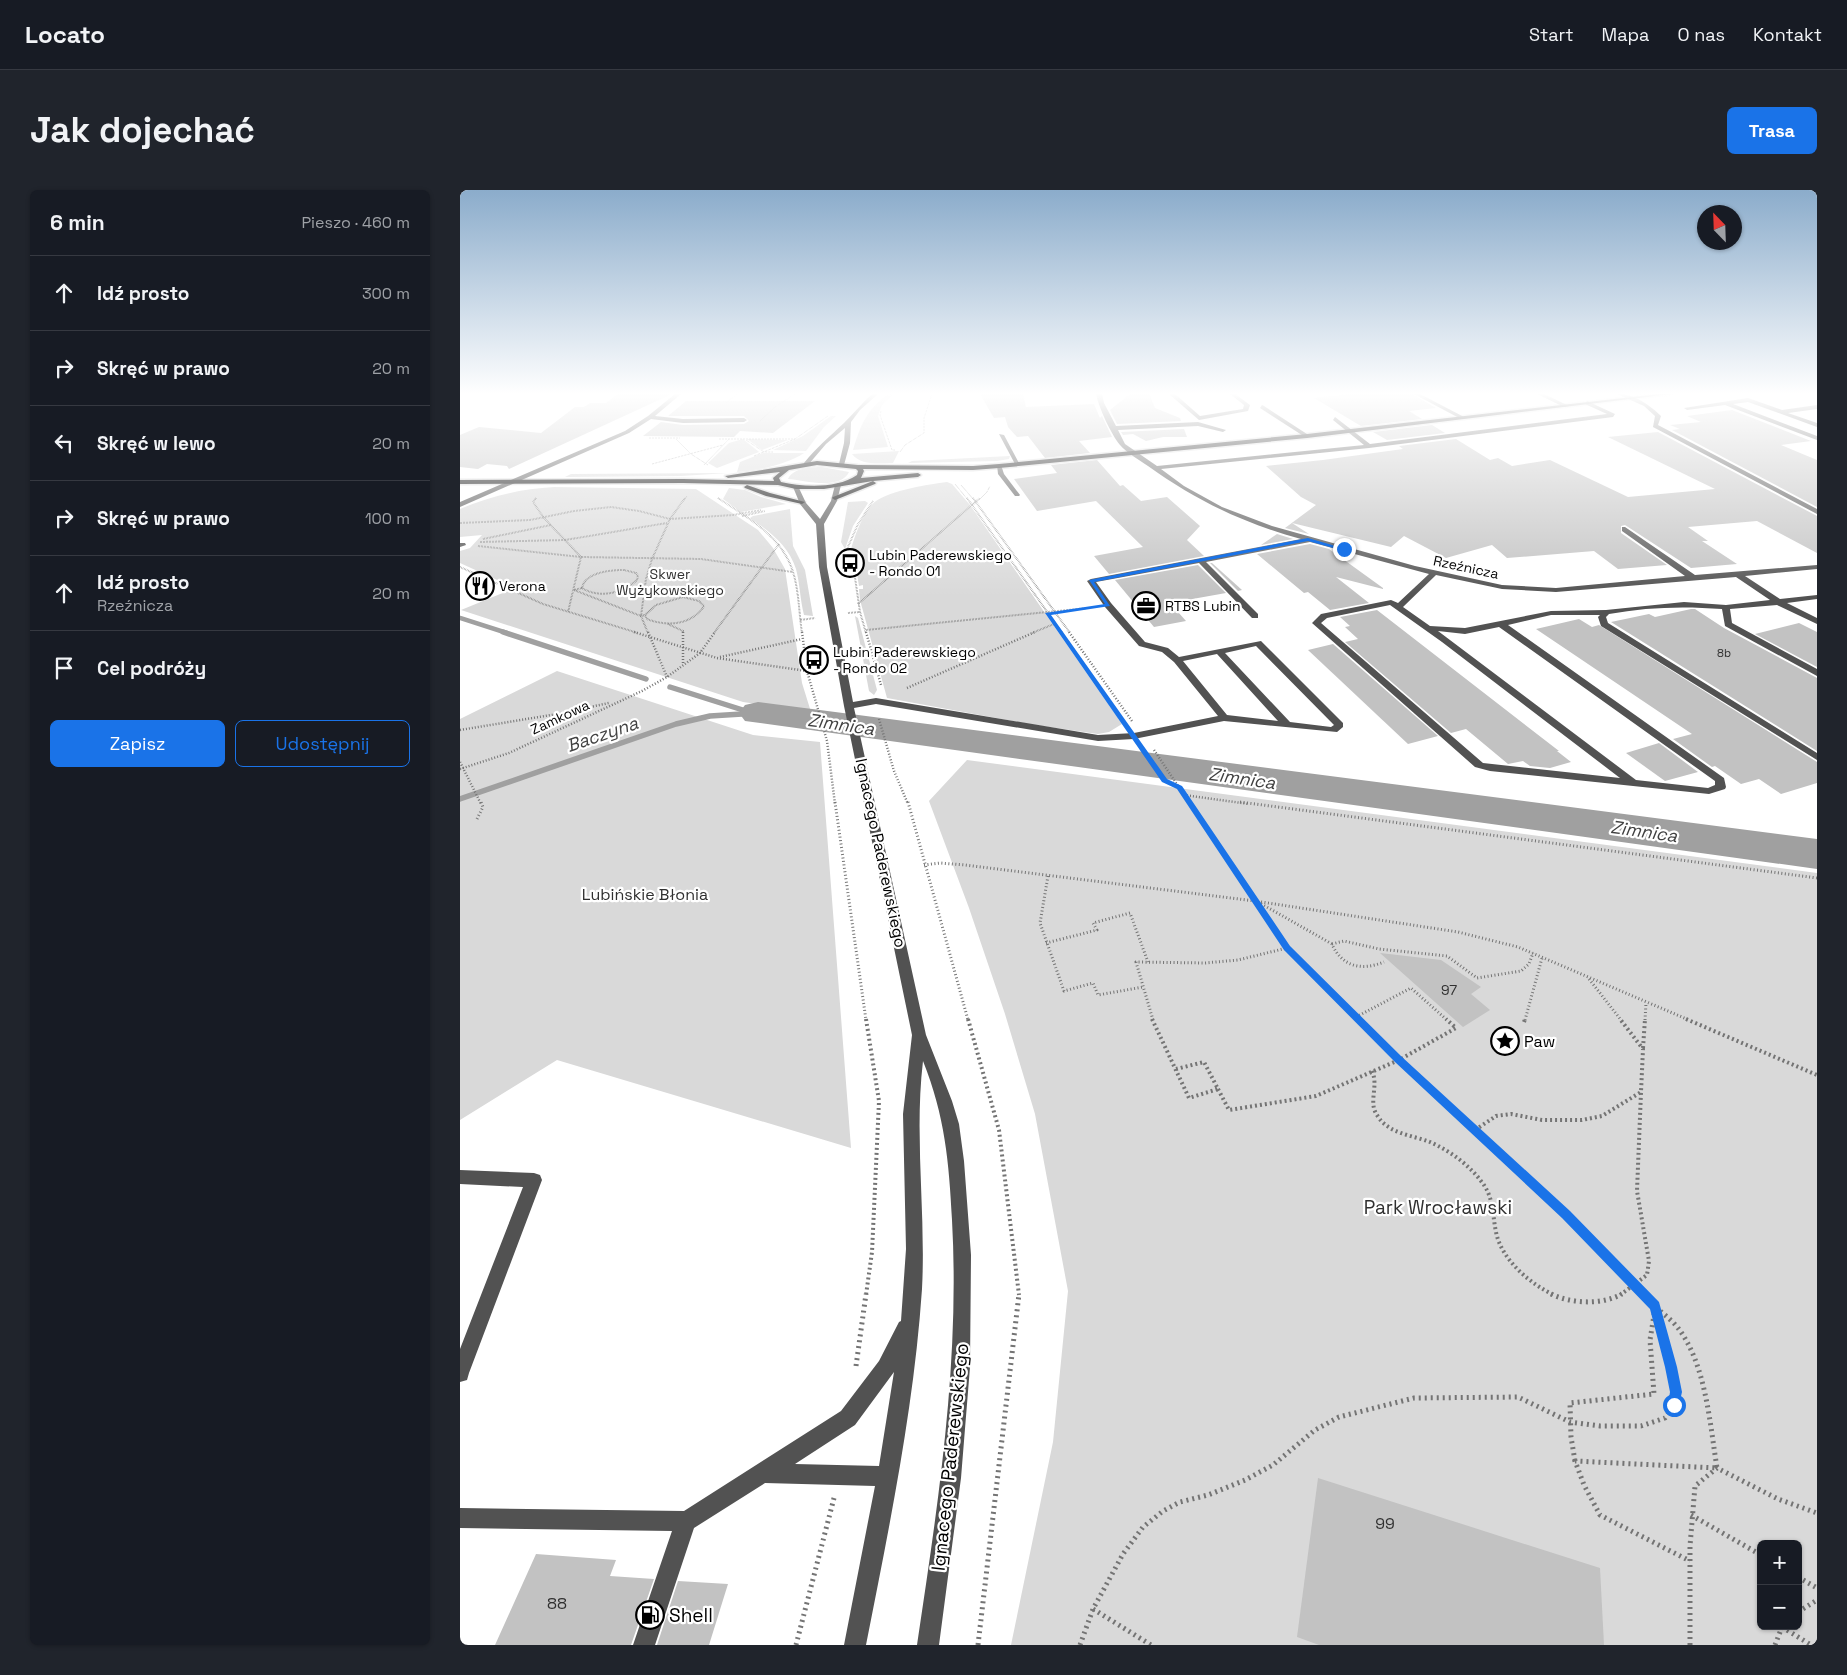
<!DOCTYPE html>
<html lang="pl">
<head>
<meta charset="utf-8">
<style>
	:root { --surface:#171b24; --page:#20242c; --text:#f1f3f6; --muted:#9ea1a6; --line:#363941; --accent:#1a73e8 }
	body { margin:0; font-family:"Space Grotesk",sans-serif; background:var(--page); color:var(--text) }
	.controls { position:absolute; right:15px; bottom:15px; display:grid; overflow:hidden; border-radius:8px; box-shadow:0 1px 4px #0004 }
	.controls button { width:45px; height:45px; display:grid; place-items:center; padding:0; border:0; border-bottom:1px solid var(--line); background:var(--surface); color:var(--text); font:25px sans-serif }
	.compass { position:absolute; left:1237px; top:15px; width:45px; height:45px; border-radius:50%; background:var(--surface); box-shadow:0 1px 4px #0004; rotate:337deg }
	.stop { position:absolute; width:15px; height:15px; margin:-11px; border:4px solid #1a73e8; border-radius:50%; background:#fff }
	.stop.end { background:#1a73e8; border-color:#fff; box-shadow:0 1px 5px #0008 }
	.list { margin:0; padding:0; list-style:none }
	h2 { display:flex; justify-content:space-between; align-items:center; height:65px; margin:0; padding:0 20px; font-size:21px }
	h2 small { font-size:16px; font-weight:400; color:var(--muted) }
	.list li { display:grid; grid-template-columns:32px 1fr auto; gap:15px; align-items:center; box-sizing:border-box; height:75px; padding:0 20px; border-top:1px solid var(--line) }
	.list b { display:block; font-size:19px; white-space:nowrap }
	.list p { margin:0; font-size:16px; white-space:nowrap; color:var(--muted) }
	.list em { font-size:16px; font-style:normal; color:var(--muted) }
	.actions { display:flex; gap:10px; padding:15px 20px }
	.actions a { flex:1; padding:11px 0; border:1px solid var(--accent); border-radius:8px; text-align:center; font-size:18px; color:var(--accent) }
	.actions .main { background:var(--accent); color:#fff }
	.icon { flex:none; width:28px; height:28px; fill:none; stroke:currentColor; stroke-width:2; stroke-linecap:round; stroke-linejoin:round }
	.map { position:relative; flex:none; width:1357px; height:1455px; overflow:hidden; border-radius:8px }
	header { display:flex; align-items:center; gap:30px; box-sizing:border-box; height:70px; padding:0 25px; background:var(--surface); border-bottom:1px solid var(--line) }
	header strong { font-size:24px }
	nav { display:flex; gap:28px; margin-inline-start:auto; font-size:18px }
	.intro { display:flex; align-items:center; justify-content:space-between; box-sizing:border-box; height:120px; padding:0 30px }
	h1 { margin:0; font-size:35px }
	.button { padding:12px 22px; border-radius:8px; background:var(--accent); color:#fff; font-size:18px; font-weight:700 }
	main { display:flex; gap:30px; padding:0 30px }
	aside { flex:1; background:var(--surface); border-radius:8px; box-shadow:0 1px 4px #0004 }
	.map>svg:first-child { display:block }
	.green { fill:#d9d9d9; fill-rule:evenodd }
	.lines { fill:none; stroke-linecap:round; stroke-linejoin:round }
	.stream-far1 { stroke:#a0a0a0; stroke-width:4.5 }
	.stream { stroke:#a0a0a0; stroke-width:5.5 }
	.river { fill:#a0a0a0; fill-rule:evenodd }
	.building { fill:#c2c2c2 }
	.major-casing { stroke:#dbdbdb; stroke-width:3 }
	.path-far5 { stroke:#747474; stroke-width:1; stroke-dasharray:0.5 1; stroke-linecap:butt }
	.path-far4 { stroke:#747474; stroke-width:2; stroke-dasharray:0.5 1; stroke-linecap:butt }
	.path-far3 { stroke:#747474; stroke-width:2.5; stroke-dasharray:1 2; stroke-linecap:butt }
	.path-far2 { stroke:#747474; stroke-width:3; stroke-dasharray:1 2.5; stroke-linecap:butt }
	.path-far1 { stroke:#747474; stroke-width:4; stroke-dasharray:2 3; stroke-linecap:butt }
	.path { stroke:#747474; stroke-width:5; stroke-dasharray:2 4; stroke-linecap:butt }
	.minor { fill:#525252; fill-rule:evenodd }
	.major { fill:#000; fill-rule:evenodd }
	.route { fill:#1a73e8 }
	.labels { text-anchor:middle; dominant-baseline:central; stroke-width:4.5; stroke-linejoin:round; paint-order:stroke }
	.far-number-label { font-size:11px; fill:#303030 }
	.far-poi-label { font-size:14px; fill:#000; stroke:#fff; text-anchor:start }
	.far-street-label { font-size:14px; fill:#000; stroke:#fff }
	.far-park-label { font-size:14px; fill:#303030; stroke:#fff }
	.number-label { font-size:14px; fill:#303030 }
	.street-label { font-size:16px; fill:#000; stroke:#fff }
	.park-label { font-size:16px; fill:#303030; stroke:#fff }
	.poi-label { font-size:16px; fill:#000; stroke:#fff; text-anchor:start }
	.near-number-label { font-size:16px; fill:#303030 }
	.water-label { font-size:18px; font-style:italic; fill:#414141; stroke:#fff }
	.near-park-label { font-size:19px; fill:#303030; stroke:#fff }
	.near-street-label { font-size:19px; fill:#000; stroke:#fff }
	.near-poi-label { font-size:19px; fill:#000; stroke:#fff; text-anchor:start }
</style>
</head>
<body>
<header>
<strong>Locato</strong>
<nav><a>Start</a><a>Mapa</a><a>O nas</a><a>Kontakt</a></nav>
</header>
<div class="intro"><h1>Jak dojechać</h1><a class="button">Trasa</a></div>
<main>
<aside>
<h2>6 min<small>Pieszo · 460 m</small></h2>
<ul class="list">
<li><svg class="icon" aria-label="ahead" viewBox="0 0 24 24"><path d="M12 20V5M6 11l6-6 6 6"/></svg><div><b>Idź prosto</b></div><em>300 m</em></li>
<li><svg class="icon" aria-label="right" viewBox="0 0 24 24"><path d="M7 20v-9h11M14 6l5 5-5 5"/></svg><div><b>Skręć w prawo</b></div><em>20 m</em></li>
<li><svg class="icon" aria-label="left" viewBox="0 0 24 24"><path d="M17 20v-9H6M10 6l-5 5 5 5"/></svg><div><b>Skręć w lewo</b></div><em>20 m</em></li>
<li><svg class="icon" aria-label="right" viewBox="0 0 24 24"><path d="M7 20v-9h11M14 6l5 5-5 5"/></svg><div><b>Skręć w prawo</b></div><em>100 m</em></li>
<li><svg class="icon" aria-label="ahead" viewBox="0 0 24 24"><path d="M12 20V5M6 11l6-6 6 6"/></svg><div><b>Idź prosto</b><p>Rzeźnicza</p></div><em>20 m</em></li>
<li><svg class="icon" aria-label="arrive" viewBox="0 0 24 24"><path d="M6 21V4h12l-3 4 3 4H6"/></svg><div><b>Cel podróży</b></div></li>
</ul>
<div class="actions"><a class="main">Zapisz</a><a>Udostępnij</a></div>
</aside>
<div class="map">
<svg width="1357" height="1455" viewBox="0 0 1357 1455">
	<rect width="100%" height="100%" fill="#fff"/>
	<g class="green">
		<path d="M428 204H434L422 215 418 226 428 257 393 260C401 234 406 221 428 204Z"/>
		<polygon points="371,226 376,226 364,237 346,261 313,260 343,246"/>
		<polygon points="283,249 299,262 257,278 248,273 269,253"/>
		<polygon points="287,249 327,250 328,250 302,260"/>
		<path d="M439 261 433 273C420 273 401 276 392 264Z"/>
		<path d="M344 263C329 274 295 281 277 282L280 272 303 263Z"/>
		<polygon points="550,266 549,269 537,271 448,273 452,271"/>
		<path d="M362 277 389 282C380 301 343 290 328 289 333 278 351 277 362 277Z"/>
		<polygon points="268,283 221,286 105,287 111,284"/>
		<path d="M487 292 492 294 510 315 662 534 649 542 638 544 575 535 427 508 400 410 399 399H403V395L399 396 394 366 391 359C395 345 404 320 416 311 430 301 469 294 487 292Z"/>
		<path d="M94 297 236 299 298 340 313 358 325 379 342 493 351 522 283 512 1 420 55 398 0 373V361L10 358 22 345 0 347V319C31 306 60 299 94 297Z"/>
		<polygon points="269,298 285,300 301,307 326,314 281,322 263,309"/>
		<polygon points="388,312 405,311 408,313 393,336 385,359 381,352"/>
		<path d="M330 319 333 356 345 380 353 426 344 425C340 410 340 394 336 379 329 356 309 341 290 328L293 326Z"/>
		<polygon points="395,426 398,428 417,500 414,505 409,501"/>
		<polygon points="97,481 293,545 360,552 391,958 97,870 0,930 0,529"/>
		<path d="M507 570 1357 683V1455H551L593 1252 608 1101 575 924 545 824 509 718 469 611ZM1301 1354H1338V1436H1301Z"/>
	</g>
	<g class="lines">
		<polyline class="stream-far1" points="0,428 47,443"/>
		<g class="stream">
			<polyline points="43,442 186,489"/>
			<polyline points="210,497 286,521"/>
			<polyline points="0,609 216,534 250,526 298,523"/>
		</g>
		<polygon class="river" points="298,512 1357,649 1357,679 285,531 279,523 285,515"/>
	</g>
	<g class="building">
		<polygon points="158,204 212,204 49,279 47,276 27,274 18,279 0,277 0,245 19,237 81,243 115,217 124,217 130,213 146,213"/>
		<polygon points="520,204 563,204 566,217 634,214 640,228 642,226 652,247 619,251 630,263 585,268 568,246 557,247 548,237 545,227 534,228"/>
		<polygon points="670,204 689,204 695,218 720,228 721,231 657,234 650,220"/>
		<polygon points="890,204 952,204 976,218 949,221 962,229 901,236 854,208"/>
		<polygon points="226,211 355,211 313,243 280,241 274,247 183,246 201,232 223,235 284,234 289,231 284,226 208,226"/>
		<polygon points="1272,220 1351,251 1321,255 1357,270 1357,317 1212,240 1220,239 1210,235 1241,232 1227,226"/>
		<polygon points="972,235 985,243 927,250 913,242"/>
		<polygon points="724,239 727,247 703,247 686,251 673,244 663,245 661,242"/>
		<polygon points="1198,242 1357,326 1357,363 1297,331 1228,337 1248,351 1242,351 1277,374 1231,378 1165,335 1161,336 1161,343 1207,375 1158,379 1134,361 1047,368 1032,355 986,368 944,346 931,357 832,333 849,344 825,338 856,315 841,307 806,276 863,270 943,259 939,256 996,249 1030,270 1038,268 1052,276 1090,270 1168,307 1255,299 1148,247"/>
		<polygon points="637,270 660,296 663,295 681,311 707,307 740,336 727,350 744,366 649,384 634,366 683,357 636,311 577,321 554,289 597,283 591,275"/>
		<polygon points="817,344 833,349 801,355"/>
		<polygon points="850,354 869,359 923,398 923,399 876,387 909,413 870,420 848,402 844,403 797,364"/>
		<polygon points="750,373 752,373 782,400 778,401"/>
		<polygon points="738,375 766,403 710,413 726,431 694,437 655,390"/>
		<polygon points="1231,419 1235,419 1264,438 1357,488 1357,561 1151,432 1189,424 1195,427"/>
		<polygon points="917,420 1099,561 1097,561 1111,572 1090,578 1070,576 1063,571 1048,574 1006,539 991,543 885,452 898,449 885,437 890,436 880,427"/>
		<polygon points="1119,429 1132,437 1139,435 1357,572 1357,593 1321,604 1299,589 1281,594 1255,576 1252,577 1213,549 1232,544 1076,439"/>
		<polygon points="1339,433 1357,442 1357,477 1295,444"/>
		<polygon points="873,454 978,546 948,554 848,460"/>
		<polygon points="1199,553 1238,582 1205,591 1166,563"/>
		<polygon points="920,763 981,770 1021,797 1011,804 1030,820 1003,837"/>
		<polygon points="858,1288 1140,1378 1144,1455 859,1455 837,1447"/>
		<polygon points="76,1364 156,1370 150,1386 194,1389 171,1455 35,1455"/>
		<polygon points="218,1391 268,1394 249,1455 197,1455"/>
	</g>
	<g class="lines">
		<defs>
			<g id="major">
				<path d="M1198 204H1212L847 248 539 278 513 280 403 279 404 281 401 288 458 283 461 285 458 287 413 291 416 293 415 294 375 310 372 308 373 307 413 291 364 299H336L318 295 223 293 0 294V290L223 289 314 291 313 288 320 282 268 288 265 286 357 271 398 275 513 276 539 274 847 244ZM357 275 396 279 398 281 397 285C377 299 343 297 321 292L319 288 329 280Z"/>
				<polygon points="287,295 310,303 345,312 342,314 306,306 285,298 284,297"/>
			</g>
		</defs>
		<use href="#major" class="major-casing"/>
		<g class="path-far5">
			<polyline points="266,213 277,204"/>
			<polyline points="421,221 420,225 432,260 435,260"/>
			<polyline points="300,231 315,217 335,204"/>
			<polyline points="189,248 220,248"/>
			<polyline points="216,249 231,264 248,275"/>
			<polyline points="259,249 335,249 368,226"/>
			<polyline points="286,250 304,262 313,262"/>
			<polyline points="440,262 445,255 464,243 464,228 472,204"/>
			<polyline points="294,266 335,249"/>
			<polyline points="192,274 263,255"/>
			<polyline points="244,275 269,249"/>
			<polyline points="495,294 508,310"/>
			<polyline points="501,295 514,310"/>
			<polyline points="258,308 260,310"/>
			<polyline points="75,310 76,308"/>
			<polyline points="224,310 227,306"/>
			<polyline points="519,310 527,302 530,296"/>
		</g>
		<g class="path-far4">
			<polyline points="76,308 73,312 84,328 121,367 108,422"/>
			<path d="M258 308C288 328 322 346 333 382 339 401 339 424 342 443"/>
			<polyline points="507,308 602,443"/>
			<polyline points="513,308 610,443"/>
			<polyline points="282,326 305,321"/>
			<polyline points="0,333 70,330 114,321 151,317 179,321 210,329 273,325 301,320"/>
			<polyline points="23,349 91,335"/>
			<polyline points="20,352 105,350 207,333"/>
			<polyline points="18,356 121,367 241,369 333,382"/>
			<polyline points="0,377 83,414 178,443"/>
			<path d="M164 380 176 383 178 386 177 390C162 403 140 409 122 398 125 382 151 380 164 380Z"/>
			<polyline points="122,398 114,400 181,426 185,425"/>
			<path d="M223 407 239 411 244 416C232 435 207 437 187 429L185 425 196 415Z"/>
			<polyline points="398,414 520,308"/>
			<polyline points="388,423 400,422"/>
			<polyline points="340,430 355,428"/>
			<polyline points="208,434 223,441 223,443"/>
			<polyline points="406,440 628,418"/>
			<polyline points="188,443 181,426 186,389 192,369 210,329 225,308"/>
			<polyline points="254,443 319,354"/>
			<polyline points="406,443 400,422 392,367 387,359 398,334 413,311"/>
			<polyline points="572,443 594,434"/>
		</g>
		<g class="path-far3">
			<polyline points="174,442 257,468 347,481"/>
			<polyline points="188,442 207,487"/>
			<polyline points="223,442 223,474"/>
			<polyline points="342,442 347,481 367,551 375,614"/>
			<polyline points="406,442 421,495"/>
			<polyline points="601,442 662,529"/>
			<polyline points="609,442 672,531"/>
			<polyline points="260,467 342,449"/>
			<polyline points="447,498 575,442"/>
			<polyline points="419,529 434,581 448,614"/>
			<polyline points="0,540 97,524 149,513"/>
			<polyline points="694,560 730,614"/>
			<polyline points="684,561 704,590 719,597"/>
			<polyline points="0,572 21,614"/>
			<polyline points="0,579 49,563 182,501 207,487 240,463 255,442"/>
			<polyline points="724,605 789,614"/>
		</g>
		<g class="path-far2">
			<polyline points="375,612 406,830"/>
			<polyline points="448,612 508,830"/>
			<polyline points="729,612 827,758 899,830"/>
			<polyline points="780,612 1357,688"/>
			<polyline points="17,629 23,617 21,612"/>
			<polyline points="464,675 480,673 505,675 795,711 998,742 1058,757 1229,830"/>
			<polyline points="588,686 580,733 604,801 633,793 638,805 683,797"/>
			<path d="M798 712 872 754C882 777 902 781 924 772"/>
			<polyline points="586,753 637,740 633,733 670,723 688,772"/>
			<polyline points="872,754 884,751 919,759 987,766 1017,788 1061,781 1069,774 1073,763"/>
			<polyline points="1129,789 1161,830"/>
			<polyline points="896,827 951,798 987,830"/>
			<polyline points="693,830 676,772 745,773 778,770 827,758"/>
			<polyline points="1065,830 1082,768"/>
			<polyline points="1185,830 1186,813"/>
		</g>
		<g class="path-far1">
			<polyline points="406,829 419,911 412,1062 406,1105"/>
			<polyline points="508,829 539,940 559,1105"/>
			<polyline points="692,829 729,908 758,899 744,872 716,879"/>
			<polyline points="898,829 939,870 1106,1024 1185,1105"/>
			<polyline points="1226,829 1357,885"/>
			<polyline points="1064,832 1065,829"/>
			<polyline points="1183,858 1185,829"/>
			<path d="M912 881C919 896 908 912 917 925 928 944 952 945 970 952 990 961 1008 974 1021 991 1034 1007 1032 1023 1036 1042 1041 1069 1070 1094 1094 1105"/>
			<polyline points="758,899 769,920 856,906 939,870 996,838 986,829"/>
			<polyline points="1015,940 1036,926 1051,924 1082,930 1122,930 1142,926 1181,902 1183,859 1160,829"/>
			<polyline points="1160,1105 1187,1085 1189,1071 1177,1001 1181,902"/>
		</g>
		<g class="path">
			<path d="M1091 1104C1112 1114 1142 1115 1162 1104"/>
			<path d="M1196 1117C1203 1124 1212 1130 1218 1138 1246 1174 1250 1235 1257 1278L1115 1271 1124 1295 1140 1325 1230 1371"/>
			<polyline points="396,1176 406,1104"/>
			<polyline points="1115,1271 1111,1247 1110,1213 1194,1204 1190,1150 1195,1119"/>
			<polyline points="1231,1325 1301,1365"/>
			<polyline points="1338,1387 1357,1398"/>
			<polyline points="633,1419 691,1455"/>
			<polyline points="1338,1422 1357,1410"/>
			<polyline points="1322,1437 1351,1455"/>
			<polyline points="336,1455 374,1308"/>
			<polyline points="518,1455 559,1104"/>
			<polyline points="620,1455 633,1419 663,1364 683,1337 703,1321 720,1312 748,1305 785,1290 813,1275 855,1240 879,1227 954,1208 1058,1207 1110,1232 1140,1236 1181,1236 1205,1228 1214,1215 1216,1202 1195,1116 1184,1104"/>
			<polyline points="1230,1455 1230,1356 1235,1296 1257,1278 1318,1309 1357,1323"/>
			<polyline points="1315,1455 1322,1437"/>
		</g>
		<g class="minor">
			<polygon points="215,204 221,204 195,226 223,229 284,228 287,230 284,232 223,233 191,229 169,243 0,317 0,312 165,241 188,226"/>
			<path d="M412 204H418L400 220 391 232 390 253 384 275 379 274 384 253 385 238 366 254 348 275H344V273C356 258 370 246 384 233 394 223 402 213 412 204Z"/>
			<path d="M636 204H642L644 213 656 236 738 232 766 240 763 242 738 236 658 240 665 254 697 276 904 255 873 230 875 227 910 254 1147 224 1125 214 1127 211 1155 224 1153 227 909 258 701 279 724 296 762 317 812 336 955 376 1042 395 1096 398 1225 386 1162 341V337H1165L1235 385 1357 375V379L1285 386 1320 409 1357 405V409L1327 413 1357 428V434L1317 415 1270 419 1272 433 1357 479V486L1265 436 1262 419C1224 416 1186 417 1149 424L1146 427 1148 433 1357 563V570L1141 436 1138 427 1140 425H1091L1048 435 1264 588 1266 597 1265 599 1249 604 1030 581 1015 577 852 433 861 424 931 410 938 413 969 384 850 352 746 372 798 424V428H792L739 373 636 392 651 413 685 452 708 458 719 467 801 451 883 533V537L877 542 764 531 674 549 638 551 416 514 394 518 466 845 492 911 499 934 504 971 511 1065 510 1177 501 1288 479 1455H457C478 1314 500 1173 492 1030 489 972 485 926 463 871 454 947 466 1023 462 1099 454 1218 429 1338 406 1455H384L415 1296 305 1293 234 1338 195 1455H173L212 1341 0 1338V1318L224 1321 381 1221 419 1171 439 1132 441 1131 446 1059 443 924 452 845 384 516 359 377 356 334 340 314 333 297 338 296 346 313 360 329 371 311 375 295 378 293 381 295 377 311 364 334 367 377 393 512 416 508 638 545 674 543 758 526 714 472 702 462 679 456 645 417 627 391 631 389 841 349C783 333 737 311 688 276 679 270 667 263 660 255 651 244 639 218 636 204ZM976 385 1042 399 1096 402 1276 387 1310 410 1266 415 1224 412 1146 420 1091 421 1005 438 970 436 943 417ZM930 415 982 452 1160 588 1023 573 861 433 867 428ZM1039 437 1255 591V595L1248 598 1176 590 978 441 1005 444ZM796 456 874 535 871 537 830 532 765 463ZM757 464 818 531 767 525 723 471ZM434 1182 419 1276 335 1274 395 1235Z"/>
			<polygon points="709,204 715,204 740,226 783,219 784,215 770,204 775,204 790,215 788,221 739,230"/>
			<polygon points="954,204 960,204 1006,228 1001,229"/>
			<polygon points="1077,204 1084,204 1109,216 1104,217"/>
			<path d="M1157 204C1173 203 1190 215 1201 226L1198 235 1357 319V324L1193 237 1195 226 1184 216Z"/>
			<polygon points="1288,208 1322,220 1357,215 1357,219 1328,223 1357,233 1357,237 1288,212 1273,214 1357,246 1357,250 1265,215 1227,220 1224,218"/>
			<polygon points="802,215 804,216 850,246 845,247 800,218"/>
			<polygon points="539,244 544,245 560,275 555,274"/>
			<polygon points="537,275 541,275 544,284 560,305 559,306 555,306 538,284"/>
			<polygon points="0,353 5,353 6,355 0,357"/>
			<polygon points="0,980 74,983 80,985 82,990 9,1183 7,1190 0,1192 0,1159 63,997 0,994"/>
		</g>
		<use href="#major" class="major"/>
	</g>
	<linearGradient id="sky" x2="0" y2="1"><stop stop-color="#8baccb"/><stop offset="0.5" stop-color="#fff"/><stop offset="1" stop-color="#fff" stop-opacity="0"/></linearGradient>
	<rect width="1357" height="407" fill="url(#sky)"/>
	<polygon class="route" points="848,348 886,359 884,361 848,351 634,392 650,416 591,425 707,589 722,596 830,756 942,867 1110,1021 1199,1112 1217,1177 1222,1202 1218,1219 1214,1221 1210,1219 1208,1215 1210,1202 1205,1177 1190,1119 1102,1028 935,872 824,760 717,599 702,592 585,423 645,414 629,390"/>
	<defs>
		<symbol id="bus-ring" viewBox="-11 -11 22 22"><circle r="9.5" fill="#fff" stroke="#000" stroke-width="1.5"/><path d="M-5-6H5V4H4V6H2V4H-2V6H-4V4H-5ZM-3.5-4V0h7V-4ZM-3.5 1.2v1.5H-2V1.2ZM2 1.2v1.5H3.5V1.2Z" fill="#000"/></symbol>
		<symbol id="restaurant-ring" viewBox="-11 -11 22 22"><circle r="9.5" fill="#fff" stroke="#000" stroke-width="1.5"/><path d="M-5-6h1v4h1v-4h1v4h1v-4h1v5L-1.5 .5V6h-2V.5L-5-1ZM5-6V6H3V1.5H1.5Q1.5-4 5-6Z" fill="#000"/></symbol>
		<symbol id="office-ring" viewBox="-11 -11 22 22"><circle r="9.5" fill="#fff" stroke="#000" stroke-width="1.5"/><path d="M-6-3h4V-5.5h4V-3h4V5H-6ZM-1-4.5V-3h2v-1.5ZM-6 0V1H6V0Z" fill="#000"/></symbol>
		<symbol id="sight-ring" viewBox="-11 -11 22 22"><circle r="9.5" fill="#fff" stroke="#000" stroke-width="1.5"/><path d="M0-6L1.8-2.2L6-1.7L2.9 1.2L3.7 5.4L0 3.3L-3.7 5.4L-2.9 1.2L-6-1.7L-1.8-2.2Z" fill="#000"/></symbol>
		<symbol id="fuel-ring" viewBox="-11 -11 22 22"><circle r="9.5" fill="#fff" stroke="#000" stroke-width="1.5"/><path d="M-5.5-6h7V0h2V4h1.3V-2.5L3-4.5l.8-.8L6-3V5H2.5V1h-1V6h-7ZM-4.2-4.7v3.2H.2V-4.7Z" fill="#000"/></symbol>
	</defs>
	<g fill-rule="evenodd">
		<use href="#bus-ring" x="374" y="357" width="32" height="32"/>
		<use href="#restaurant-ring" x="4" y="380" width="32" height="32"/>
		<use href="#office-ring" x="670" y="400" width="32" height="32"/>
		<use href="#bus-ring" x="338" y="454" width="32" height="32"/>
		<use href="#sight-ring" x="1029" y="835" width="32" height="32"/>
		<use href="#fuel-ring" x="174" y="1409" width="32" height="32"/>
	</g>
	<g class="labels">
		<g class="far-number-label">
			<text x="1264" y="463">8b</text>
		</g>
		<g class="far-poi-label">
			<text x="409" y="365">Lubin Paderewskiego<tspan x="409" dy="16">- Rondo 01</tspan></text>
			<text x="39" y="396">Verona</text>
			<text x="705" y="416">RTBS Lubin</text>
			<text x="373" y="462">Lubin Paderewskiego<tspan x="373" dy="16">- Rondo 02</tspan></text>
		</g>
		<g class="far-street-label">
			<text transform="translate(1006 377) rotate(12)">Rzeźnicza</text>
			<text transform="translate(100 527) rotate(-25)">Zamkowa</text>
		</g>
		<g class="far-park-label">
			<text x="210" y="384">Skwer<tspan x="210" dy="16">Wyżykowskiego</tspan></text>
		</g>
		<g class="number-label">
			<text x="989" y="800">97</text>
		</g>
		<g class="street-label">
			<text transform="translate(421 663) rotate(78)">Ignacego Paderewskiego</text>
		</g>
		<g class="park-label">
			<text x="185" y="704">Lubińskie Błonia</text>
		</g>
		<g class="poi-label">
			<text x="1064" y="851">Paw</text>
		</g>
		<g class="near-number-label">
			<text x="925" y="1333">99</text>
			<text x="97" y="1413">88</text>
		</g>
		<g class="water-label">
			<text transform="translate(381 534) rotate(8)">Zimnica</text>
			<text transform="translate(142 544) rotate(-19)">Baczyna</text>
			<text transform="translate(782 588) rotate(8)">Zimnica</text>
			<text transform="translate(1184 641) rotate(8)">Zimnica</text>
		</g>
		<g class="near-park-label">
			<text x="978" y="1017">Park Wrocławski</text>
		</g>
		<g class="near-street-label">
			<text transform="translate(490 1267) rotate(-84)">Ignacego Paderewskiego</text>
		</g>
		<g class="near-poi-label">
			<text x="209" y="1425">Shell</text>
		</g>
	</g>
</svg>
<div class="controls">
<button>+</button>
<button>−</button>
</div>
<svg class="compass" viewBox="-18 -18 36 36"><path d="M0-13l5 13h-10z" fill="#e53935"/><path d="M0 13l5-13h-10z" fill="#9ea1a6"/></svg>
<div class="stop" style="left:1214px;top:1215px"></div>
<div class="stop end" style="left:884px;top:359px"></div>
</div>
</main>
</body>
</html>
